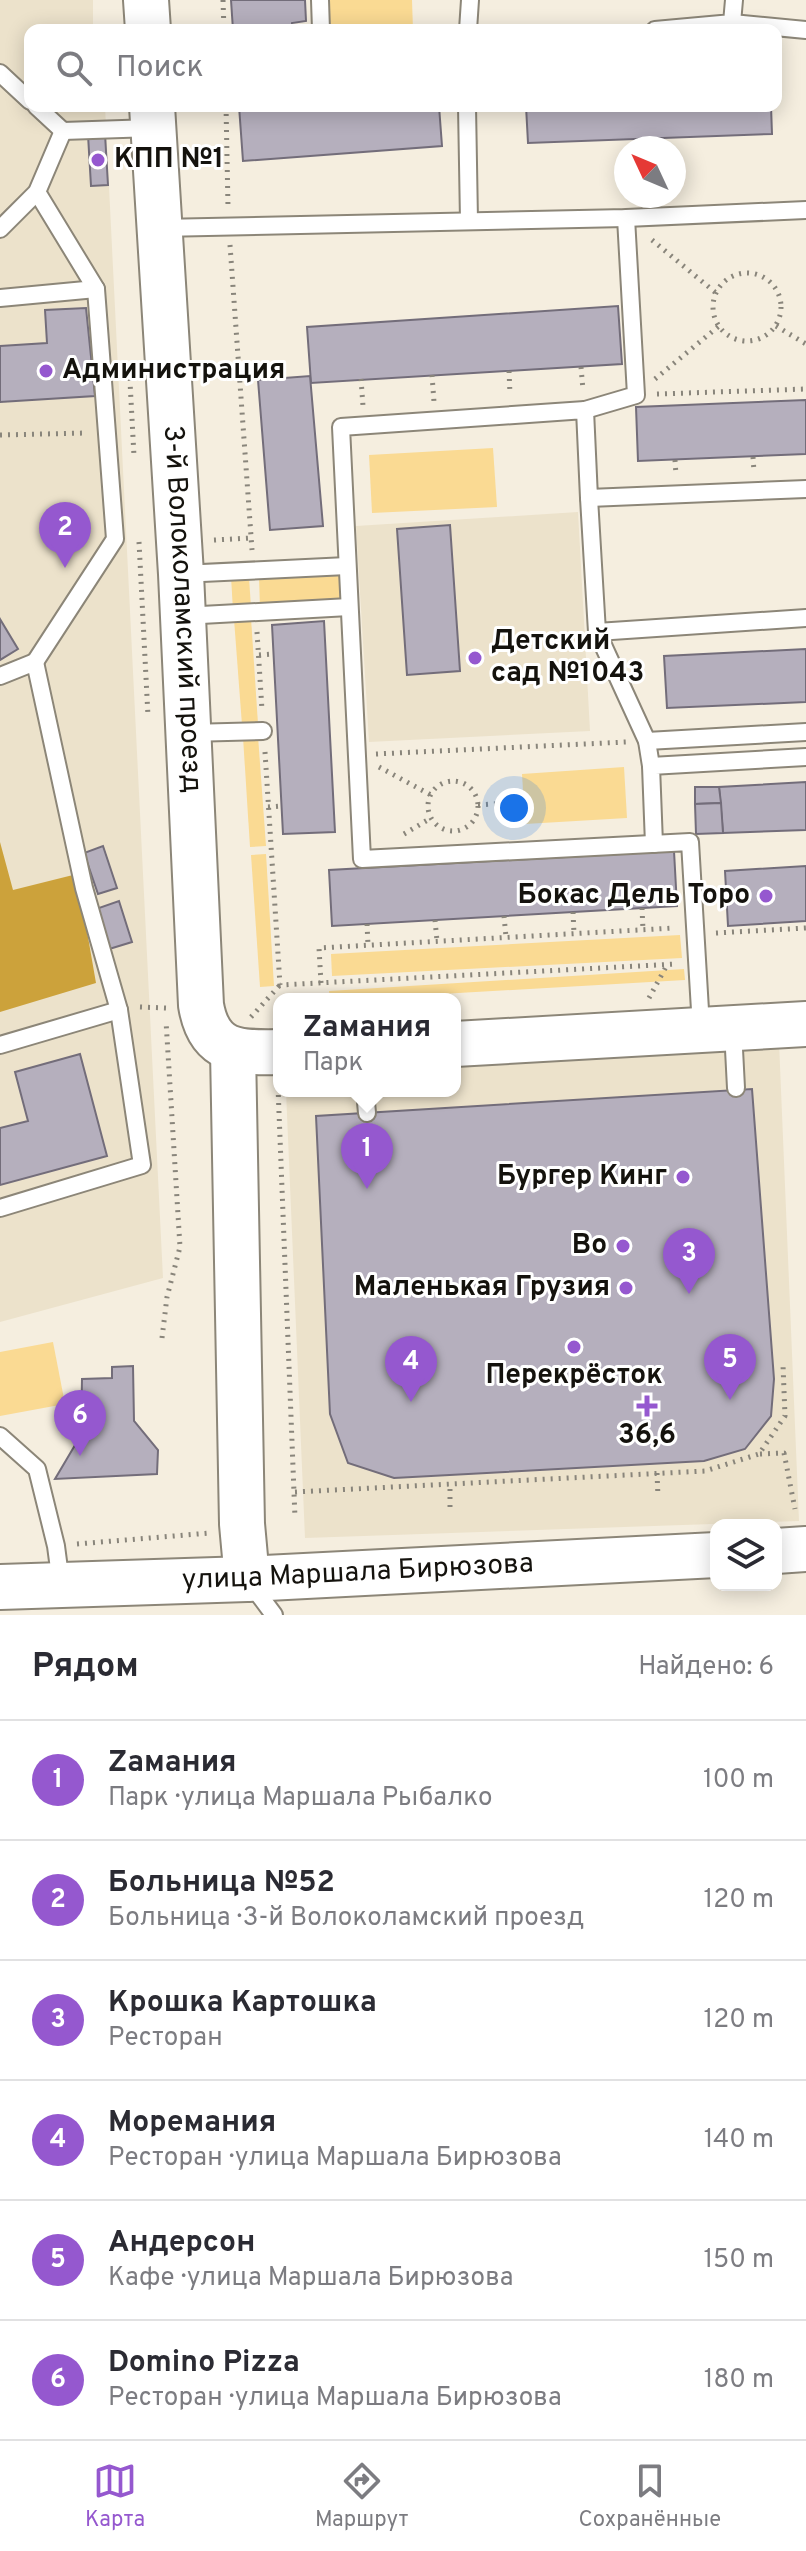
<!DOCTYPE html>
<html lang="ru">
<head>
<meta charset="utf-8">
<style>
	:root { --surface:#fff; --page:#f7f7f7; --text:#2b2b33; --muted:#7c7c81; --line:#e1e1e2; --accent:#9558cf }
	body { margin:0; font-family:Overpass,sans-serif; background:var(--page); color:var(--text) }
	.controls { position:absolute; right:24px; bottom:24px; display:grid; overflow:hidden; border-radius:16px; box-shadow:0 4px 20px #0003 }
	.controls button { width:72px; height:72px; display:grid; place-items:center; padding:0; border:0; border-bottom:2px solid var(--line); background:var(--surface); color:var(--text); font:40px sans-serif }
	.compass { position:absolute; left:614px; top:136px; width:72px; height:72px; border-radius:50%; background:var(--surface); box-shadow:0 4px 20px #0003; rotate:314deg }
	.you { position:absolute; left:514px; top:808px; width:28px; height:28px; margin:-20px; border:6px solid #fff; border-radius:50%; background:#1a73e8; box-shadow:0 0 0 12px #1a73e833 }
	.badge { display:grid; place-items:center; width:52px; height:52px; border-radius:50%; background:var(--accent); color:#fff; font-size:26px; font-weight:700 }
	.pin { position:absolute; translate:-50% -66px; filter:drop-shadow(0 2px 4px #0008) }
	.pin::after { content:''; position:absolute; top:42px; width:28px; height:24px; background:inherit; clip-path:polygon(0 0,100% 0,50% 100%) }
	.popup { position:absolute; left:273px; top:993px; width:188px; height:104px; box-sizing:border-box; display:grid; place-content:center; border-radius:16px; background:var(--surface); filter:drop-shadow(0 2px 6px #0005); font-size:26px; white-space:nowrap; color:var(--muted) }
	.popup b { font-size:30px; color:var(--text) }
	.popup::after { content:''; position:absolute; left:50%; top:100%; margin-left:-16px; border:16px solid transparent; border-top-color:var(--surface) }
	.list { margin:0; padding:0; list-style:none }
	h2 { display:flex; justify-content:space-between; align-items:center; height:104px; margin:0; padding:0 32px; font-size:34px }
	h2 small { font-size:26px; font-weight:400; color:var(--muted) }
	.list li { display:grid; grid-template-columns:52px 1fr auto; gap:24px; align-items:center; box-sizing:border-box; height:120px; padding:0 32px; border-top:2px solid var(--line) }
	.list b { display:block; font-size:30px; white-space:nowrap }
	.list p { margin:0; font-size:26px; white-space:nowrap; color:var(--muted) }
	.list em { font-size:26px; font-style:normal; color:var(--muted) }
	.icon { flex:none; width:44px; height:44px; fill:none; stroke:currentColor; stroke-width:2; stroke-linecap:round; stroke-linejoin:round }
	.map { position:relative; flex:none; width:806px; height:1615px; overflow:hidden }
	.search { position:absolute; background:var(--surface); box-shadow:0 4px 20px #0003; left:24px; right:24px; top:24px; height:88px; display:flex; align-items:center; gap:20px; box-sizing:border-box; padding:0 28px; border-radius:16px; color:var(--muted); font-size:30px }
	.sheet { height:824px; background:var(--surface) }
	nav { display:flex; justify-content:space-around; align-items:center; box-sizing:border-box; height:112px; border-top:2px solid var(--line); background:var(--surface); font-size:22px; color:var(--muted) }
	nav a { display:grid; justify-items:center; gap:4px }
	nav .on { color:var(--accent) }
	.map>svg:first-child { display:block }
	.built { fill:#ece2cb }
	.green { fill:#fada93 }
	.forest { fill:#cca23b }
	.building { fill:#b5afbd; stroke:#736d7a; stroke-width:2 }
	.lines { fill:none; stroke-linecap:round; stroke-linejoin:round }
	.lane-casing { stroke:#8c8678; stroke-width:20 }
	.secondary-casing { stroke:#8c8678; stroke-width:48 }
	.path { stroke:#89857b; stroke-width:5; stroke-dasharray:2 6; stroke-linecap:butt }
	.lane { stroke:#fff; stroke-width:16 }
	.secondary { stroke:#fff; stroke-width:44 }
	.poi-dot { fill:#9558cf; stroke:#fff; stroke-width:3 }
	.labels { text-anchor:middle; dominant-baseline:central; stroke-width:6; stroke-linejoin:round; paint-order:stroke }
	.poi-label { font-size:28px; font-weight:bold; fill:#14120d; stroke:#fff; text-anchor:end }
	.street-label { font-size:28px; fill:#14120d; stroke:#fff }
</style>
</head>
<body>
<div class="map">
<svg width="806" height="1615" viewBox="0 0 806 1615">
	<rect width="100%" height="100%" fill="#f5eedf"/>
	<g class="built">
		<polygon points="0,0 93,0 93,30 30,30 30,106 105,106 163,1278 0,1322"/>
		<polygon points="578,512 590,731 369,742 356,526"/>
		<polygon points="779,1042 799,1521 305,1538 286,1091 455,1091 455,1066"/>
	</g>
	<g class="green">
		<polygon points="329,0 412,0 413,30 329,30"/>
		<polygon points="493,448 497,507 372,513 369,455"/>
		<polygon points="342,571 344,602 260,608 259,577"/>
		<polygon points="231,577 249,577 251,608 233,610"/>
		<polygon points="251,618 258,724 242,725 234,619"/>
		<polygon points="258,736 266,846 250,847 243,737"/>
		<polygon points="624,767 627,818 525,824 522,774"/>
		<polygon points="266,854 274,986 260,987 251,855"/>
		<polygon points="680,935 682,958 332,976 331,954"/>
		<polygon points="684,969 685,980 355,999 330,999 329,991"/>
		<polygon points="53,1342 65,1404 0,1416 0,1352"/>
	</g>
	<polygon class="forest" points="0,842 13,890 77,874 96,983 0,1012"/>
	<g class="building">
		<polygon points="231,0 305,0 306,21 292,23 292,30 233,30"/>
		<polygon points="239,106 439,106 442,146 243,161"/>
		<polygon points="526,106 771,106 772,134 528,143"/>
		<polygon points="105,134 108,185 91,186 88,135"/>
		<polygon points="618,306 622,364 311,383 307,327"/>
		<polygon points="86,308 95,396 0,402 0,346 47,343 45,310"/>
		<polygon points="310,376 323,526 270,530 258,380"/>
		<polygon points="806,400 806,454 638,461 636,407"/>
		<polygon points="450,525 460,671 407,675 397,529"/>
		<polygon points="0,619 18,649 0,660"/>
		<polygon points="324,621 335,832 283,834 272,625"/>
		<polygon points="806,649 806,702 667,708 664,656"/>
		<polygon points="806,782 806,830 723,833 719,787"/>
		<polygon points="695,787 719,787 721,803 695,804"/>
		<polygon points="721,803 723,833 696,834 695,804"/>
		<polygon points="103,846 117,888 98,894 84,853"/>
		<polygon points="674,851 677,906 332,926 329,870"/>
		<polygon points="806,866 806,921 728,926 725,871"/>
		<polygon points="119,901 132,942 106,950 93,910"/>
		<polygon points="80,1054 107,1156 0,1185 0,1128 28,1121 15,1072"/>
		<polygon points="752,1089 774,1379 771,1416 745,1449 704,1461 394,1478 348,1463 330,1414 316,1116"/>
		<polygon points="133,1366 134,1421 158,1450 157,1474 55,1479 81,1435 82,1379 112,1378 112,1367"/>
	</g>
	<g class="lines">
		<defs>
			<g id="lane">
				<polyline points="320,0 321,30"/>
				<polyline points="732,23 806,30"/>
				<polyline points="468,30 470,0"/>
				<polyline points="655,30 732,23 734,0"/>
				<polyline points="0,73 30,101"/>
				<polyline points="36,106 63,131 152,128"/>
				<polyline points="467,106 469,221"/>
				<polyline points="160,228 626,218 806,210"/>
				<polyline points="0,229 37,192 63,131"/>
				<polyline points="0,298 96,289"/>
				<polyline points="585,410 636,395 626,218"/>
				<polyline points="589,498 597,632 806,618"/>
				<polyline points="181,574 347,566"/>
				<polyline points="183,616 349,607"/>
				<polyline points="597,632 647,741 651,766"/>
				<polyline points="35,662 115,539 96,289 37,192"/>
				<polyline points="0,676 35,662 84,888 119,1010 142,1165 0,1208"/>
				<polyline points="189,733 263,731"/>
				<polyline points="647,741 806,732"/>
				<polyline points="654,844 651,766 806,757"/>
				<polyline points="701,1027 690,842 362,859 341,427 585,410 589,498 806,489"/>
				<polyline points="733,1030 736,1088"/>
				<polyline points="0,1045 119,1010"/>
				<polyline points="365,1091 367,1113"/>
				<polyline points="0,1436 37,1469 56,1546 61,1584"/>
				<polyline points="251,1584 274,1615"/>
			</g>
			<g id="secondary">
				<polyline points="146,0 148,30"/>
				<path id="s1" d="M152 106 181 574 201 1005C209 1053 238 1053 279 1052"/>
				<polyline points="455,1044 806,1024"/>
				<polyline points="233,1051 242,1524 247,1579"/>
				<polyline points="776,1551 806,1549"/>
				<path id="s2" d="M0 1587 247 1579 716 1555"/>
			</g>
		</defs>
		<use href="#lane" class="lane-casing"/>
		<use href="#secondary" class="secondary-casing"/>
		<g class="path">
			<polyline points="223,0 224,30"/>
			<polyline points="226,106 228,207"/>
			<polyline points="652,240 716,293"/>
			<polyline points="230,245 252,550"/>
			<circle cx="747" cy="307" r="34"/>
			<polyline points="776,326 806,344"/>
			<polyline points="129,363 134,456"/>
			<polyline points="581,367 583,390"/>
			<polyline points="509,371 510,394"/>
			<polyline points="432,375 434,402"/>
			<polyline points="361,379 363,406"/>
			<polyline points="655,379 719,326"/>
			<polyline points="657,394 806,389"/>
			<polyline points="0,435 87,433"/>
			<polyline points="753,457 754,472"/>
			<polyline points="675,460 676,475"/>
			<polyline points="214,540 251,538"/>
			<polyline points="139,542 148,716"/>
			<polyline points="257,632 262,710"/>
			<polyline points="259,655 274,654"/>
			<polyline points="265,752 280,985 676,964"/>
			<polyline points="376,754 626,742"/>
			<polyline points="379,767 431,795"/>
			<circle cx="453" cy="806" r="25"/>
			<polyline points="478,805 524,802"/>
			<polyline points="268,807 282,806"/>
			<polyline points="404,834 431,818"/>
			<polyline points="642,908 643,930"/>
			<polyline points="573,912 574,934"/>
			<polyline points="504,916 506,937"/>
			<polyline points="435,920 437,941"/>
			<polyline points="367,924 368,945"/>
			<polyline points="716,933 806,928"/>
			<polyline points="321,983 319,948 674,928"/>
			<polyline points="649,998 667,965"/>
			<polyline points="140,1007 166,1008"/>
			<polyline points="251,1017 280,985"/>
			<polyline points="278,1087 295,1518"/>
			<polyline points="162,1338 167,1297 180,1247 166,1021"/>
			<polyline points="760,1454 784,1453 795,1509"/>
			<polyline points="657,1473 658,1497"/>
			<polyline points="295,1492 705,1471 759,1454 785,1416 783,1365"/>
			<polyline points="450,1507 450,1483"/>
			<polyline points="77,1544 210,1533"/>
		</g>
		<use href="#lane" class="lane"/>
		<use href="#secondary" class="secondary"/>
	</g>
	<g class="poi-dot">
		<circle cx="98" cy="160" r="8"/>
		<circle cx="46" cy="371" r="8"/>
		<circle cx="475" cy="658" r="8"/>
		<circle cx="766" cy="896" r="8"/>
		<circle cx="683" cy="1177" r="8"/>
		<circle cx="623" cy="1246" r="8"/>
		<circle cx="626" cy="1288" r="8"/>
		<circle cx="574" cy="1347" r="8"/>
		<path d="M643 1394h8v8h8v8h-8v8h-8v-8h-8v-8h8z"/>
	</g>
	<g class="labels">
		<g class="poi-label">
			<text x="114" y="160" text-anchor="start">КПП №1</text>
			<text x="62" y="371" text-anchor="start">Администрация</text>
			<text x="491" y="642" text-anchor="start">Детский<tspan x="491" dy="32">сад №1043</tspan></text>
			<text x="750" y="896">Бокас Дель Торо</text>
			<text x="667" y="1177">Бургер Кинг</text>
			<text x="607" y="1246">Bo</text>
			<text x="610" y="1288">Маленькая Грузия</text>
			<text x="574" y="1376" text-anchor="middle">Перекрёсток</text>
			<text x="647" y="1436" text-anchor="middle">36,6</text>
		</g>
		<g class="street-label">
			<text stroke="none"><textPath href="#s1" startOffset="504">3-й Волоколамский проезд</textPath></text>
			<text stroke="none"><textPath href="#s2" startOffset="358">улица Маршала Бирюзова</textPath></text>
		</g>
	</g>
</svg>
<div class="controls">
<button><svg class="icon" aria-label="layers" viewBox="0 0 24 24"><path d="M12 4l9 5-9 5-9-5zM3 14l9 5 9-5"/></svg></button>
</div>
<svg class="compass" viewBox="-18 -18 36 36"><path d="M0-13l5 13h-10z" fill="#e53935"/><path d="M0 13l5-13h-10z" fill="#7c7c81"/></svg>
<div class="you"></div>
<div class="pin badge" style="left:367px;top:1189px">1</div>
<div class="popup"><b>Zамания</b>Парк</div>
<div class="pin badge" style="left:65px;top:568px">2</div>
<div class="pin badge" style="left:689px;top:1294px">3</div>
<div class="pin badge" style="left:411px;top:1402px">4</div>
<div class="pin badge" style="left:730px;top:1400px">5</div>
<div class="pin badge" style="left:80px;top:1456px">6</div>
<div class="search"><svg class="icon" aria-label="search" viewBox="0 0 24 24"><circle cx="10" cy="10" r="6"/><path d="M15 15l6 6"/></svg>Поиск</div>
</div>
<section class="sheet">
<h2>Рядом<small>Найдено: 6</small></h2>
<ul class="list">
<li><span class="badge">1</span><div><b>Zамания</b><p>Парк · улица Маршала Рыбалко</p></div><em>100 m</em></li>
<li><span class="badge">2</span><div><b>Больница №52</b><p>Больница · 3-й Волоколамский проезд</p></div><em>120 m</em></li>
<li><span class="badge">3</span><div><b>Крошка Картошка</b><p>Ресторан</p></div><em>120 m</em></li>
<li><span class="badge">4</span><div><b>Моремания</b><p>Ресторан · улица Маршала Бирюзова</p></div><em>140 m</em></li>
<li><span class="badge">5</span><div><b>Андерсон</b><p>Кафе · улица Маршала Бирюзова</p></div><em>150 m</em></li>
<li><span class="badge">6</span><div><b>Domino Pizza</b><p>Ресторан · улица Маршала Бирюзова</p></div><em>180 m</em></li>
</ul>
</section>
<nav>
<a class="on"><svg class="icon" aria-label="map" viewBox="0 0 24 24"><path d="M3 6l6-2 6 2 6-2v14l-6 2-6-2-6 2zM9 4v14M15 6v14"/></svg>Карта</a>
<a><svg class="icon" aria-label="directions" viewBox="0 0 24 24"><path d="M12 3l9 9-9 9-9-9zM9 14v-3h6M13 9l2 2-2 2"/></svg>Маршрут</a>
<a><svg class="icon" aria-label="saved" viewBox="0 0 24 24"><path d="M7 4h10v16l-5-4-5 4z"/></svg>Сохранённые</a>
</nav>
</body>
</html>
